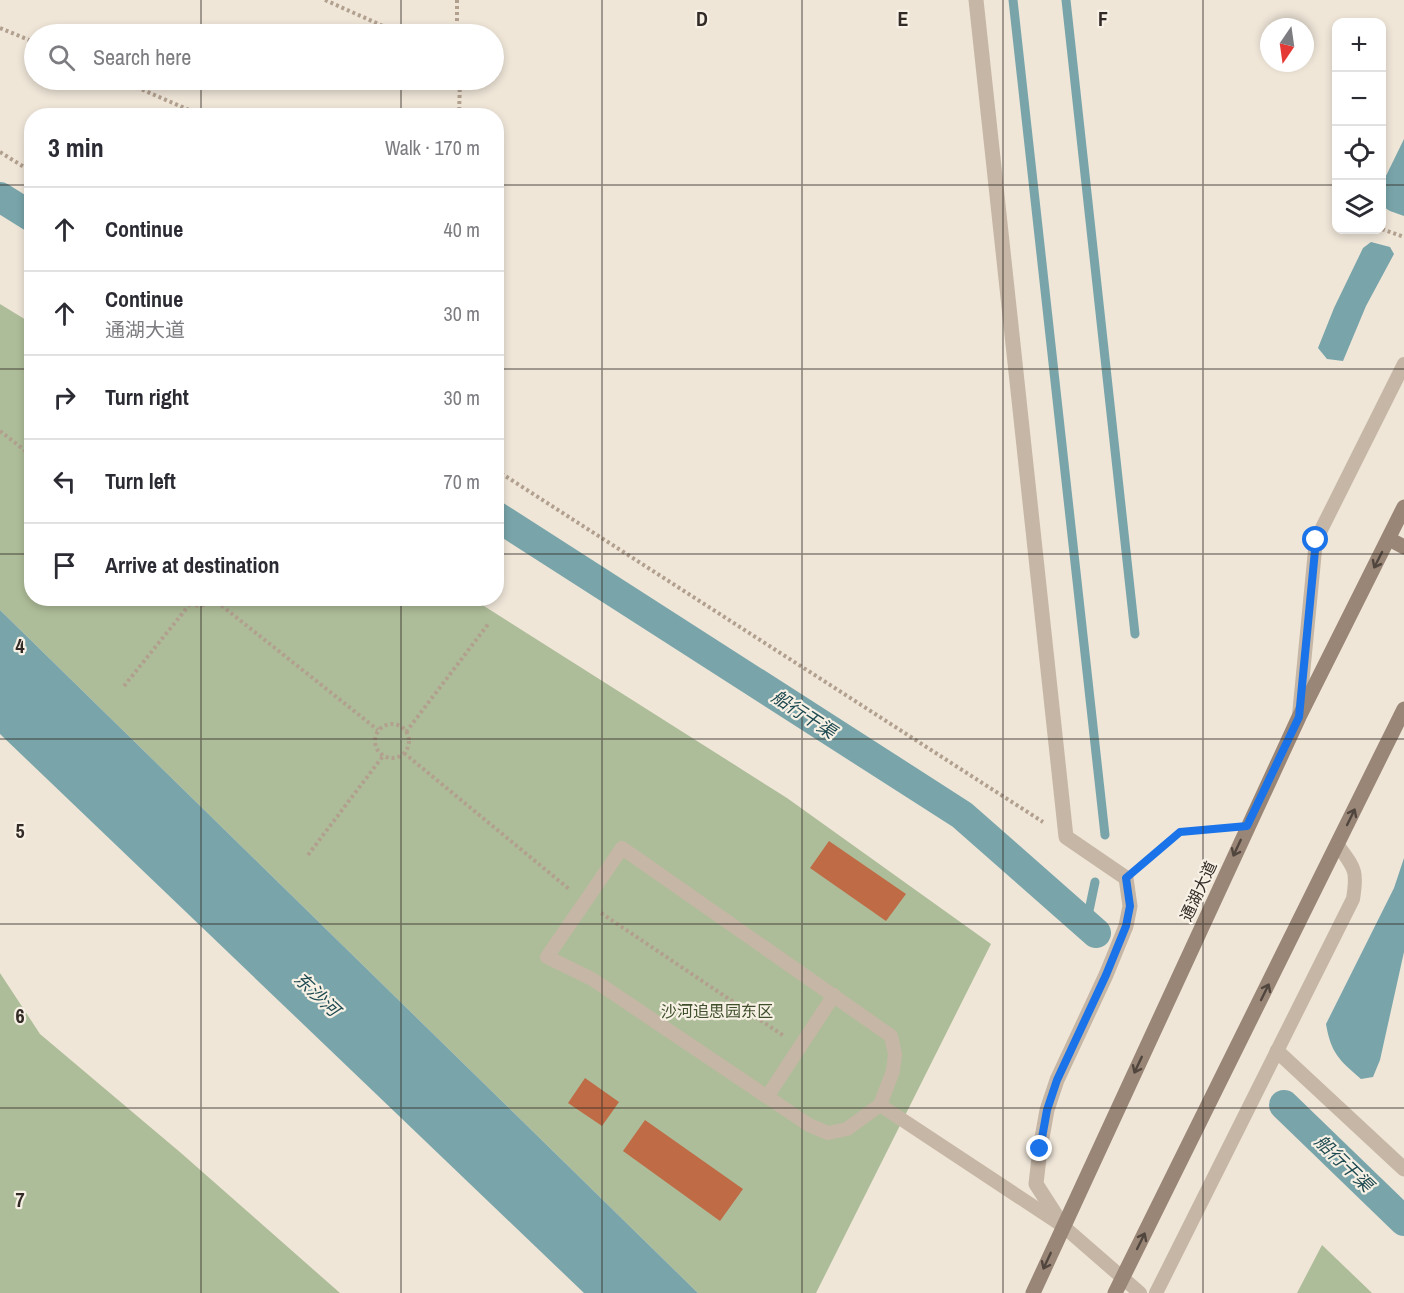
<!DOCTYPE html>
<html lang="en">
<head>
<meta charset="utf-8">
<style>
	:root { --surface:#fff; --page:#f2f2f3; --text:#2b2b33; --muted:#7c7c81; --line:#e1e1e2 }
	body { margin:0; font-family:"Archivo Narrow","Noto Sans SC",sans-serif; background:var(--page); color:var(--text) }
	.controls { position:absolute; right:18px; top:18px; display:grid; overflow:hidden; border-radius:12px; box-shadow:0 3px 9px #0003 }
	.controls button { width:54px; height:54px; display:grid; place-items:center; padding:0; border:0; border-bottom:2px solid var(--line); background:var(--surface); color:var(--text); font:30px sans-serif }
	.compass { position:absolute; left:1260px; top:18px; width:54px; height:54px; border-radius:50%; background:var(--surface); box-shadow:0 3px 9px #0003; rotate:193deg }
	.stop { position:absolute; width:18px; height:18px; margin:-14px; border:4px solid #1a73e8; border-radius:50%; background:#fff }
	.stop.end { background:#1a73e8; border-color:#fff; box-shadow:0 2px 6px #0008 }
	.list { margin:0; padding:0; list-style:none }
	h2 { display:flex; justify-content:space-between; align-items:center; height:78px; margin:0; padding:0 24px; font-size:26px }
	h2 small { font-size:20px; font-weight:400; color:var(--muted) }
	.list li { display:grid; grid-template-columns:39px 1fr auto; gap:18px; align-items:center; box-sizing:border-box; height:84px; padding:0 24px; border-top:2px solid var(--line) }
	.list b { display:block; font-size:22px; white-space:nowrap }
	.list p { margin:0; font-size:20px; white-space:nowrap; color:var(--muted) }
	.list em { font-size:20px; font-style:normal; color:var(--muted) }
	.icon { flex:none; width:33px; height:33px; fill:none; stroke:currentColor; stroke-width:2; stroke-linecap:round; stroke-linejoin:round }
	.map { position:relative; flex:none; width:1404px; height:1293px; overflow:hidden }
	.search { position:absolute; background:var(--surface); box-shadow:0 3px 9px #0003; left:24px; top:24px; width:480px; height:66px; display:flex; align-items:center; gap:15px; box-sizing:border-box; padding:0 21px; border-radius:33px; color:var(--muted); font-size:22px }
	.panel { position:absolute; background:var(--surface); box-shadow:0 3px 9px #0003; left:24px; top:108px; width:480px; height:498px; border-radius:24px }
	.map>svg:first-child { display:block }
	.green { fill:#aebd99 }
	.water { fill:#79a5aa }
	.lines { fill:none; stroke-linecap:round; stroke-linejoin:round }
	.stream { stroke:#79a5aa; stroke-width:9 }
	.canal { stroke:#79a5aa; stroke-width:30 }
	.building { fill:#bf6b46 }
	.path { stroke:#b2a08f; stroke-width:4; stroke-dasharray:3 3; stroke-linecap:butt }
	.lane { stroke:#c6b6a5; stroke-width:14 }
	.street { stroke:#c6b6a5; stroke-width:15 }
	.secondary { stroke:#998677; stroke-width:15 }
	.oneway { stroke:#51463e }
	.route { stroke:#1a73e8; stroke-width:8 }
	.grid { fill:none; stroke:#322a26; stroke-width:1.5; stroke-opacity:0.55 }
	.labels { text-anchor:middle; dominant-baseline:central; stroke-width:4.5; stroke-linejoin:round; paint-order:stroke }
	.street-label { font-size:16px; fill:#322a26; stroke:#f7f0e4 }
	.park-label { font-size:16px; fill:#3f4f2b; stroke:#f7f0e4 }
	.water-label { font-size:18px; font-style:italic; fill:#1e4a51; stroke:#f7f0e4 }
	.grid-label { font-size:20px; text-anchor:middle; font-weight:bold; fill:#322a26; stroke:#f7f0e4; stroke-width:4.5; stroke-linejoin:round; paint-order:stroke }
</style>
</head>
<body>
<div class="map">
<svg width="1404" height="1293" viewBox="0 0 1404 1293">
	<rect width="100%" height="100%" fill="#efe6d8"/>
	<g class="green">
		<polygon points="0,304 31,323 32,598 473,599 787,798 991,944 816,1293 698,1293 0,610"/>
		<polygon points="0,973 40,1034 181,1153 340,1293 0,1293"/>
		<polygon points="1322,1245 1372,1293 1297,1293"/>
	</g>
	<g class="water">
		<polygon points="1404,139 1404,216 1390,211 1382,206 1382,184"/>
		<polygon points="1371,242 1390,247 1394,254 1366,306 1343,361 1327,359 1318,348 1334,308 1363,248"/>
		<polygon points="0,610 698,1293 584,1293 0,734"/>
		<path d="M1404 858V952L1380 1060 1373 1077 1361 1079C1339 1060 1331 1053 1326 1024L1394 888Z"/>
	</g>
	<g class="lines">
		<g class="stream">
			<polyline points="1013,0 1105,835"/>
			<polyline points="1066,0 1135,634"/>
			<polyline points="1086,925 1095,882"/>
		</g>
		<g class="canal">
			<polyline points="0,197 32,217"/>
			<polyline points="496,516 962,815 1096,933"/>
			<polyline points="1284,1105 1404,1221"/>
		</g>
	</g>
	<g class="building">
		<polygon points="829,841 906,894 886,921 810,868"/>
		<polygon points="585,1078 619,1102 602,1126 568,1103"/>
		<polygon points="645,1120 743,1189 720,1221 623,1151"/>
	</g>
	<g class="lines">
		<g class="path">
			<polyline points="325,0 401,34"/>
			<polyline points="457,0 457,34"/>
			<polyline points="0,28 34,42"/>
			<polyline points="120,80 203,116"/>
			<polyline points="459,116 460,80"/>
			<polyline points="0,152 32,172"/>
			<polyline points="1335,211 1336,212"/>
			<polyline points="1382,229 1404,237"/>
			<polyline points="0,431 32,456"/>
			<polyline points="496,470 1043,822"/>
			<path d="M186 598C194 608 204 609 212 598"/>
			<polyline points="212,598 378,730"/>
			<polyline points="124,686 190,604"/>
			<circle cx="392" cy="741" r="17"/>
			<polyline points="406,732 489,623"/>
			<polyline points="404,753 569,889"/>
			<polyline points="308,855 383,756"/>
			<polyline points="1141,865 1180,832 1223,828"/>
			<polyline points="601,913 784,1036"/>
		</g>
		<g class="lane">
			<polyline points="1299,715 1316,540 1404,364"/>
			<polyline points="767,1097 834,995"/>
			<polyline points="880,1105 893,1071 895,1054 891,1036 622,848 547,957 592,979 809,1125 828,1133 847,1129 880,1105 1063,1226 1140,1293"/>
			<path d="M1156 1293 1353 899C1358 869 1354 868 1337 844"/>
		</g>
		<g class="street">
			<polyline points="976,0 1066,837 1126,878 1130,906 1126,926 1106,975 1057,1080 1047,1110 1040,1149 1036,1184 1063,1226"/>
			<polyline points="1277,1051 1404,1169"/>
		</g>
		<g class="secondary">
			<polyline points="1389,539 1404,547"/>
			<polyline points="1033,1293 1299,717 1404,507"/>
			<polyline points="1115,1293 1404,709"/>
		</g>
	</g>
	<defs><path id="oneway-shaft" d="M-6 0H5M1.5-3L5.5 0L1.5 3" fill="none" stroke-width="1.6" stroke-linecap="round" stroke-linejoin="round" transform="scale(1.5)"/></defs>
	<g class="oneway">
		<use href="#oneway-shaft" transform="translate(1378 560) rotate(117)"/>
		<use href="#oneway-shaft" transform="translate(1351 817) rotate(-64)"/>
		<use href="#oneway-shaft" transform="translate(1237 848) rotate(115)"/>
		<use href="#oneway-shaft" transform="translate(1265 992) rotate(-64)"/>
		<use href="#oneway-shaft" transform="translate(1138 1065) rotate(115)"/>
		<use href="#oneway-shaft" transform="translate(1141 1241) rotate(-64)"/>
		<use href="#oneway-shaft" transform="translate(1047 1261) rotate(115)"/>
	</g>
	<g class="lines">
		<polyline class="route" points="1040,1149 1047,1110 1057,1080 1106,975 1126,926 1130,906 1126,878 1180,832 1247,826 1299,717 1316,540"/>
	</g>
	<path class="grid" d="M201 0V34M401 0V34M602 0V1293M802 0V1293M1003 0V1293M1203 0V1293M201 80V116M401 80V116M0 185H32M496 185H1336M1382 185H1404M0 369H32M496 369H1404M0 554H32M496 554H1404M201 598V1293M401 598V1293M0 739H1404M0 924H1404M0 1108H1404"/>
	<g class="labels">
		<g class="street-label">
			<text transform="translate(1198 891) rotate(-65)">通湖大道</text>
		</g>
		<g class="park-label">
			<text x="717" y="1011">沙河追思园东区</text>
		</g>
		<g class="water-label">
			<text transform="translate(804 714) rotate(33)">船行干渠</text>
			<text transform="translate(317 994) rotate(43)">东沙河</text>
			<text transform="translate(1344 1163) rotate(44)">船行干渠</text>
		</g>
	</g>
	<g class="grid-label">
		<text x="702" y="26">D</text>
		<text x="903" y="26">E</text>
		<text x="1103" y="26">F</text>
		<text x="20" y="653">4</text>
		<text x="20" y="838">5</text>
		<text x="20" y="1023">6</text>
		<text x="20" y="1207">7</text>
	</g>
</svg>
<div class="controls">
<button>+</button>
<button>−</button>
<button><svg class="icon" aria-label="locate" viewBox="0 0 24 24"><circle cx="12" cy="12" r="6"/><path d="M12 2v4M12 18v4M2 12h4M18 12h4"/></svg></button>
<button><svg class="icon" aria-label="layers" viewBox="0 0 24 24"><path d="M12 4l9 5-9 5-9-5zM3 14l9 5 9-5"/></svg></button>
</div>
<svg class="compass" viewBox="-18 -18 36 36"><path d="M0-13l5 13h-10z" fill="#e53935"/><path d="M0 13l5-13h-10z" fill="#7c7c81"/></svg>
<div class="stop" style="left:1316px;top:540px"></div>
<div class="stop end" style="left:1040px;top:1149px"></div>
<div class="search"><svg class="icon" aria-label="search" viewBox="0 0 24 24"><circle cx="10" cy="10" r="6"/><path d="M15 15l6 6"/></svg>Search here</div>
<section class="panel">
<h2>3 min<small>Walk · 170 m</small></h2>
<ul class="list">
<li><svg class="icon" aria-label="ahead" viewBox="0 0 24 24"><path d="M12 20V5M6 11l6-6 6 6"/></svg><div><b>Continue</b></div><em>40 m</em></li>
<li><svg class="icon" aria-label="ahead" viewBox="0 0 24 24"><path d="M12 20V5M6 11l6-6 6 6"/></svg><div><b>Continue</b><p>通湖大道</p></div><em>30 m</em></li>
<li><svg class="icon" aria-label="right" viewBox="0 0 24 24"><path d="M7 20v-9h11M14 6l5 5-5 5"/></svg><div><b>Turn right</b></div><em>30 m</em></li>
<li><svg class="icon" aria-label="left" viewBox="0 0 24 24"><path d="M17 20v-9H6M10 6l-5 5 5 5"/></svg><div><b>Turn left</b></div><em>70 m</em></li>
<li><svg class="icon" aria-label="arrive" viewBox="0 0 24 24"><path d="M6 21V4h12l-3 4 3 4H6"/></svg><div><b>Arrive at destination</b></div></li>
</ul>
</section>
</div>
</body>
</html>
